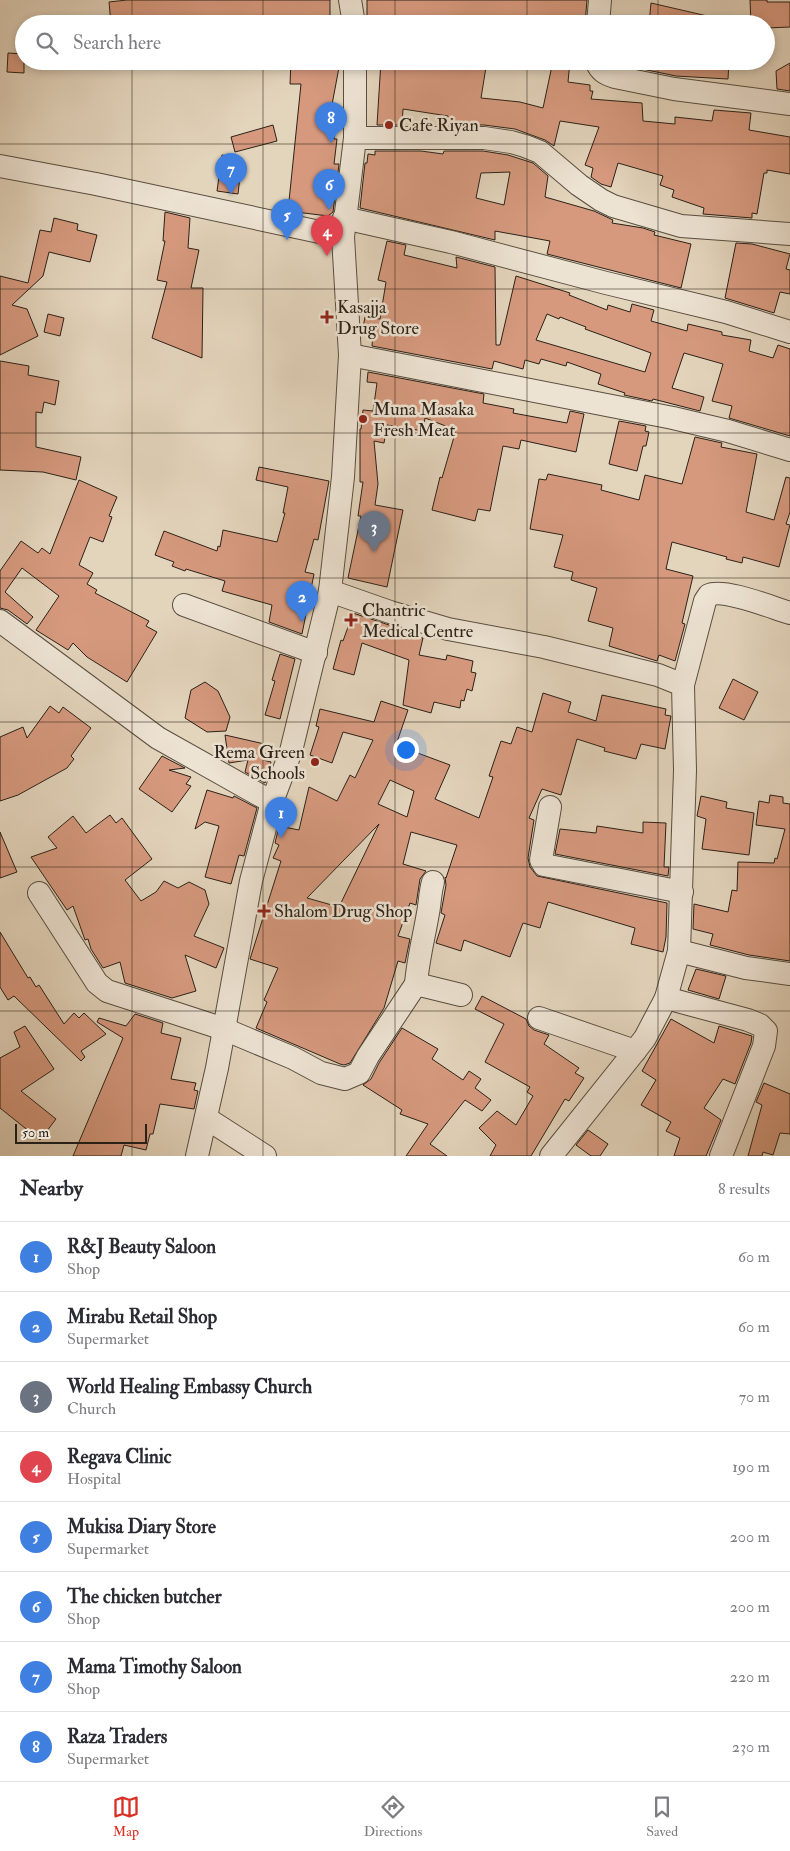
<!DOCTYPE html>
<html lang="en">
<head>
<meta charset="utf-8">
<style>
	:root { --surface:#fff; --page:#f2f2f3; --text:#2b2b33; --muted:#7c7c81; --line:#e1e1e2; --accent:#d93025 }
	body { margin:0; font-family:"IM FELL Double Pica",serif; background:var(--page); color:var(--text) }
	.scale { position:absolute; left:15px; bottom:12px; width:132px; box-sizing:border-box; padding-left:5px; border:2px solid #2b2117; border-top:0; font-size:14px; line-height:18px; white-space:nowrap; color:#2b2117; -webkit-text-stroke:4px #ede3d3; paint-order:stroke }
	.you { position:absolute; left:405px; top:749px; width:18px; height:18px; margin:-12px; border:4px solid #fff; border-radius:50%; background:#1a73e8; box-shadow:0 0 0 8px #1a73e833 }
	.badge { display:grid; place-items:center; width:32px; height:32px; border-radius:50%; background:var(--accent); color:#fff; font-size:16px; font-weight:700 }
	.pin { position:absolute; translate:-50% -41px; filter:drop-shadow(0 1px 2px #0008) }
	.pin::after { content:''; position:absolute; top:26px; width:18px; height:15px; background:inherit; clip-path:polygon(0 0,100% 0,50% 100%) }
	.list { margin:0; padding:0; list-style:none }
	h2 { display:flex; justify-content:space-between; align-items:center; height:65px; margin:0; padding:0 20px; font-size:21px }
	h2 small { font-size:16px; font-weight:400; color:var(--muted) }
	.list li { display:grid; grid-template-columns:32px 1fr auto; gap:15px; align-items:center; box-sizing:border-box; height:70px; padding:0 20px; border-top:1px solid var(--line) }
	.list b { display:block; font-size:19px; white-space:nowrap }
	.list p { margin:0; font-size:16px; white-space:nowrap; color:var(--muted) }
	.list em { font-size:16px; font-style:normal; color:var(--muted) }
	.icon { flex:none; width:28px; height:28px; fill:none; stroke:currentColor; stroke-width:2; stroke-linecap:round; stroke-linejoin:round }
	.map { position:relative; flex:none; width:790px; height:1156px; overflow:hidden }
	.search { position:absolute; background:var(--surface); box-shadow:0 2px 8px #0003; left:15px; right:15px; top:15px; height:55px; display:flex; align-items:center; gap:12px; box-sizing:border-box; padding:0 18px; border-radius:28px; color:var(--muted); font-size:19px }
	.sheet { height:625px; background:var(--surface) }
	nav { display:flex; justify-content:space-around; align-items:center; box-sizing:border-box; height:70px; border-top:1px solid var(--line); background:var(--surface); font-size:14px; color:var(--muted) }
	nav a { display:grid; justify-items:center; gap:2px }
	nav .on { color:var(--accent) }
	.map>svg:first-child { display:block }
	.building { fill:#d6997e; stroke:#2b2117; fill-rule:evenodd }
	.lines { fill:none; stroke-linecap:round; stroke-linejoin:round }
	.minor-casing { stroke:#594e40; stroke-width:24 }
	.minor { stroke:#ede3d3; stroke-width:22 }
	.grid { fill:none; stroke:#2b2117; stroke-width:1; stroke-opacity:0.55 }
	.poi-dot { fill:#8f2418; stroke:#ede3d3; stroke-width:2 }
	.labels { text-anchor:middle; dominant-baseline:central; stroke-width:5; stroke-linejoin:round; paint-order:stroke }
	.poi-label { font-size:18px; fill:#2b2117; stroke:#ede3d3; text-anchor:start }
</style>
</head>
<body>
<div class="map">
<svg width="790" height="1156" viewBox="0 0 790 1156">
	<rect width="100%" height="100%" fill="#e3d4bc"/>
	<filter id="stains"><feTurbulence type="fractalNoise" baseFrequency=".004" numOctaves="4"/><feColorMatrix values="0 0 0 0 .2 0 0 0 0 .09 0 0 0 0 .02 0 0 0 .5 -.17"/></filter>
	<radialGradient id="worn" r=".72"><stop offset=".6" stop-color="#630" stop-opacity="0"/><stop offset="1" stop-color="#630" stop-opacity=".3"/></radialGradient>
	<g class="building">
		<polygon points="127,0 330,0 330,24 303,24 303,19 269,19 269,18 192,22 184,24 111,24 109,2"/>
		<polygon points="367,0 587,0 585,24 432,24 432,18 397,19 397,24 367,24"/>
		<polygon points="750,0 767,0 767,2 790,2 790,27 766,28 766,24 751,24"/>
		<polygon points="651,3 716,18 716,24 649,24"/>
		<polygon points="8,53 24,54 24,73 7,72"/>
		<polygon points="291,61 340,62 331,110 337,110 334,139 337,139 334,164 339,164 333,212 328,216 288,211 301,84 290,84"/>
		<polygon points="381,61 487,61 481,98 520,102 543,108 553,61 570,61 568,82 590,85 590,91 593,91 591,99 642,103 643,121 675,124 675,117 712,121 714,110 751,113 749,130 790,137 790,174 767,170 767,173 764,173 757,214 752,213 752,218 703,214 704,208 672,197 674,190 660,185 663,176 618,163 611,187 601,184 591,177 593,168 585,165 599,127 560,121 554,146 545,140 515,129 484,125 446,125 448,116 403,109 402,125 377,125"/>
		<polygon points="611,61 729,61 728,79 676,76 618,64"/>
		<polygon points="790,63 790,91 777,89 776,71"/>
		<polygon points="273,125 277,141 235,152 231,137"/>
		<path d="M375 151H421L443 154 444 151H483L508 155 533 163 548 176 545 197 594 211 613 220 612 223 643 228 655 232 654 235 691 244 681 288 547 254 550 241 495 231V240L360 208 365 163H367L368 154 375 155ZM510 172 504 205 476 198 481 173Z"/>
		<polygon points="222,155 242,158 238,194 217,191"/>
		<polygon points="165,212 190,218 188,248 199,250 191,288 203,288 202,358 152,338 167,282 157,280 165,241 163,241"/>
		<polygon points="54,218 78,224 77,230 97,235 90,262 49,252 43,276 12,305 27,309 38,336 0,355 0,276 28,283 40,230 51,232"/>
		<path d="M387 241 406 245 404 255 457 268 456 257 495 267 496 345H500L516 276 570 293 569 295 607 310 608 305 630 312 632 304 654 310 651 321 687 331 688 324 722 332V335L751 340 749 351 773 358 778 345 790 349V436L729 418 732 406 712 401 723 364 684 353 672 388 704 397 700 411 653 399 652 401 624 395 625 393 598 384 601 374 567 362 566 366 541 359 539 364 525 360 523 369 494 361 492 369 372 346 373 334 362 333 365 317 380 319 386 282 378 280ZM547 314 559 319 560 317 586 327 585 329 651 353 645 372 536 340Z"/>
		<polygon points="736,243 752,244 790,254 786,269 790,270 790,294 780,292 774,313 725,298"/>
		<polygon points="48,314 64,318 60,336 44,332"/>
		<polygon points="0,361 29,366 28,375 59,381 55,405 44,402 42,413 36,412 36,447 81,457 76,480 43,472 0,470"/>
		<polygon points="368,372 484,394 483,403 514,409 513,413 567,423 570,411 584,414 576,452 521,440 519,449 503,446 490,511 478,509 475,521 432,510 440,477 442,478 456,430 425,418 423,431 387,425 384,443 374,441 378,484 375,505 403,510 387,587 348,578 361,516 358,516 363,482 360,482 360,429 361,429 363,410 373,411 377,383 367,382"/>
		<polygon points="619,421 646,426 645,431 649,432 646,446 643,446 637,471 609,464"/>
		<polygon points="695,437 722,443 721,447 757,454 746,512 774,520 786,477 790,478 790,512 786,524 790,525 779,567 743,557 742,563 726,559 727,557 672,542 666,569 693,576 682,623 685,624 675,661 659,655 657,661 609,646 613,628 588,621 597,588 571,580 573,572 554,567 563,535 530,529 539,479 546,480 548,474 602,485 601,490 639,500 645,475 682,484"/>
		<polygon points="259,467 329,481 318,540 314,539 305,572 314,574 302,634 269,622 272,605 222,591 225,581 186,569 185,571 172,566 174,562 155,555 164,531 217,551 218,546 220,547 223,530 277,542 285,513 283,513 288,487 256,480"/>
		<polygon points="79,480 117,497 109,516 112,517 103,542 90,537 79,565 93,573 87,584 97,590 95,593 149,621 146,626 157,632 127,682 87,657 73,643 68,650 36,630 59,596 22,568 5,592 33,617 27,624 8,610 0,608 0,571 21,541 38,553 42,548 50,554"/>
		<polygon points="353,613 401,629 399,633 423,638 419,655 446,660 447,655 473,661 471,672 476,673 472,691 467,689 464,701 461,700 460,708 434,702 431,713 403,705 409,660 362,643 354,675 333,669 341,640 343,641"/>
		<polygon points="280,654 295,659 280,719 265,715 275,681 272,680"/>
		<polygon points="733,679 758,692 744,720 719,708"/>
		<polygon points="205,682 218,691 230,717 226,731 207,732 185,718 191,690"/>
		<path d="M543 693 571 702 568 712 596 721 602 695 666 709 665 715 671 716 665 749 641 744 636 759 604 751 605 748 577 739 561 795 542 789 529 818 534 820 528 858 530 867 537 876 667 903 666 937 663 952 631 944 635 928 548 902 540 928 523 923 510 957 464 940 461 951 436 943 445 915 441 913 446 885 445 877 446 878 457 845 411 832 403 864 426 871 420 879 416 905 410 903 398 936 410 939 405 963 398 961 384 1008 350 1063 344 1065 340 1064 256 1028 267 1002 264 1000 278 968 250 959 281 861 273 858 279 845 275 843 279 826 299 830 309 787 337 801 350 775 355 778 373 740 343 732 332 763 310 755 319 727 316 726 320 709 374 722 381 701 408 710 396 745 450 765 435 799 479 818 493 777 489 776 501 741 511 744 517 727 532 732ZM390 780 414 791 407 817 378 804ZM379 824 339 907 307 898Z"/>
		<polygon points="50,706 59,713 63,707 91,728 71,756 74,759 67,768 18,795 0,801 0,737 23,727 27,738"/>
		<polygon points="225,735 269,745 263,760 271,762 265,783 245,772 248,760 229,763"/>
		<polygon points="162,756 185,768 169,770 191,777 186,784 191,786 172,812 139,789"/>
		<polygon points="207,790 233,798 234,796 257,808 244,856 239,855 231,884 205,877 219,826 205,822 195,829"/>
		<polygon points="770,795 783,797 783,803 790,804 790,961 749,955 710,945 713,934 693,929 694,904 728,912 732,890 737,891 738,862 774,863 775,858 777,859 785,829 756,825 759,801 769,803"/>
		<polygon points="701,796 727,802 726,808 754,813 749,855 702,849 706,819 697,816"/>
		<polygon points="110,815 116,823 122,818 152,859 125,880 141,901 156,892 164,881 178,888 189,882 205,890 209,904 194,936 224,948 216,968 185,955 196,991 172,998 125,983 120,962 103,968 91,949 88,939 85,940 73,906 67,910 31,857 57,848 48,837 73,816 86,833"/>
		<polygon points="643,822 666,823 664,867 669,867 668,876 555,854 560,829 596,833 597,826 643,833"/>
		<polygon points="0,832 17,872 0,878"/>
		<polygon points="0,932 28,978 30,977 36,987 39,985 64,1024 74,1013 79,1018 84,1013 106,1034 81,1051 85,1057 81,1061 14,996 8,1000 0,987"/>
		<polygon points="696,969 726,976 719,999 688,990"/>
		<polygon points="482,996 526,1019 529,1026 534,1030 549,1035 544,1044 579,1068 575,1073 584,1078 569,1101 565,1099 531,1156 490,1156 496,1145 479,1128 497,1111 516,1125 533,1096 527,1092 530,1087 485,1062 504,1024 475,1009"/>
		<polygon points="135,1014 163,1023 161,1033 181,1038 171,1079 196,1083 194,1090 198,1091 194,1109 160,1104 153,1134 150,1134 146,1150 124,1145 121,1156 73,1156 123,1038 97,1022 99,1018 126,1026"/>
		<polygon points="671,1019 714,1043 719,1026 752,1036 751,1043 735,1084 723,1079 704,1108 721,1120 706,1156 674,1156 680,1138 666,1131 671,1122 641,1105 656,1080 642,1071"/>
		<polygon points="25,1026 54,1069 21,1091 56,1119 40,1140 0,1108 0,1058 20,1047 14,1032"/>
		<polygon points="402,1028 438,1049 432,1059 463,1080 469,1071 481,1079 475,1088 491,1100 482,1111 465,1100 430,1144 447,1156 406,1156 428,1124 400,1114 402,1110 363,1085 371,1079 379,1063"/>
		<polygon points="764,1083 790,1094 790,1134 780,1133 773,1155 763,1152 762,1156 748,1156 762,1105 756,1102"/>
		<polygon points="588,1130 608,1144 600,1156 591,1156 576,1145"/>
	</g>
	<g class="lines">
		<defs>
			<g id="minor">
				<polyline points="350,0 354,24"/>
				<polyline points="598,24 600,0"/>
				<path d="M596 61C600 71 605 74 615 77L674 89 790 104"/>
				<polyline points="355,138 484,138 511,142 525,146 540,152 579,185 601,200 613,206 681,226 790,234"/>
				<polyline points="0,166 96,184 343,237"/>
				<polyline points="344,218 451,242 606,283 726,312 790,332"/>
				<polyline points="350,355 673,418 728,431 790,450"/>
				<polyline points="330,591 390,612 448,629 544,647 658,675 683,685 685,770 679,951 666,998 645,1038 635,1051 551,1156"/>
				<polyline points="184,605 316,653"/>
				<polyline points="0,621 158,738 272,802"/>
				<path d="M683 685 705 601 709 595C724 588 773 608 790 613"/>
				<polyline points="550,807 541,860 544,865 682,892"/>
				<polyline points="39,893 97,983 107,991 224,1029 293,1058 321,1073 345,1079 359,1073 368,1056 416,984 461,995"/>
				<polyline points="679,951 746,968 790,974"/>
				<path d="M416 984C418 959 424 937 428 913 430 903 430 892 433 882"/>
				<polyline points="666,998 748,1020 760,1025 766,1031 764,1046 721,1156"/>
				<polyline points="539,1018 635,1051"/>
				<polyline points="206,1118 265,1156"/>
				<polyline points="197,1156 217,1068 251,881 272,802 291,751 330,591 343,477 350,355 343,237 355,138 355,61"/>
			</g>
		</defs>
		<use href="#minor" class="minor-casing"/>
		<use href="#minor" class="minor"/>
	</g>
	<path class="grid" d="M132 0V24M263 0V24M395 0V24M527 0V24M658 0V24M132 61V1156M263 61V1156M395 61V1156M527 61V1156M658 61V1156M0 144H790M0 289H790M0 433H790M0 578H790M0 722H790M0 867H790M0 1011H790"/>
	<g class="poi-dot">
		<circle cx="389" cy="125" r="5"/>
		<path d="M324.5 309.5h5v5h5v5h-5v5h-5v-5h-5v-5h5z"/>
		<circle cx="363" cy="419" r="5"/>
		<path d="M348.5 612.5h5v5h5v5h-5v5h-5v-5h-5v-5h5z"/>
		<circle cx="315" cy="762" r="5"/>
		<path d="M261.5 903.5h5v5h5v5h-5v5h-5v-5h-5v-5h5z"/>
	</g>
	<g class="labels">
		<g class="poi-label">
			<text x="399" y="125">Cafe Riyan</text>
			<text x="337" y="307">Kasajja<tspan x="337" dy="21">Drug Store</tspan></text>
			<text x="373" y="409">Muna Masaka<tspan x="373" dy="21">Fresh Meat</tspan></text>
			<text x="362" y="610">Chantric<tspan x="362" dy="21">Medical Centre</tspan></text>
			<text x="305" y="752" text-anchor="end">Rema Green<tspan x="305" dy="21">Schools</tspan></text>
			<text x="274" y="911">Shalom Drug Shop</text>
		</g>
	</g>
	<rect width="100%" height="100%" filter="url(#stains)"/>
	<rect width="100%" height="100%" fill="url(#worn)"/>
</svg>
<div class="scale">50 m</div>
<div class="you"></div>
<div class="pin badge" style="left:281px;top:838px;background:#3f7fe0">1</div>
<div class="pin badge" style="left:302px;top:622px;background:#3f7fe0">2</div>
<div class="pin badge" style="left:374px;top:552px;background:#6b7280">3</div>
<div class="pin badge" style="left:327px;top:256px;background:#e0444e">4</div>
<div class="pin badge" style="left:287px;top:240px;background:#3f7fe0">5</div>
<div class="pin badge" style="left:329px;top:210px;background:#3f7fe0">6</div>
<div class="pin badge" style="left:231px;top:194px;background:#3f7fe0">7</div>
<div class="pin badge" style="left:331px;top:143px;background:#3f7fe0">8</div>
<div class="search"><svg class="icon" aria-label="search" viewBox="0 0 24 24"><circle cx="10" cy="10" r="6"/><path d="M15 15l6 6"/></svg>Search here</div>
</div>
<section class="sheet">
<h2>Nearby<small>8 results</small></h2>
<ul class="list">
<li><span class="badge" style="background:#3f7fe0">1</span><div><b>R&amp;J Beauty Saloon</b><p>Shop</p></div><em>60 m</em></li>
<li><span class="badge" style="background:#3f7fe0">2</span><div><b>Mirabu Retail Shop</b><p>Supermarket</p></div><em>60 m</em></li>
<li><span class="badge" style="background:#6b7280">3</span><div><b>World Healing Embassy Church</b><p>Church</p></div><em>70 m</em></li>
<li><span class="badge" style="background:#e0444e">4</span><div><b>Regava Clinic</b><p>Hospital</p></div><em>190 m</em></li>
<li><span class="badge" style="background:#3f7fe0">5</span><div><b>Mukisa Diary Store</b><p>Supermarket</p></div><em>200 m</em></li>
<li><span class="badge" style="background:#3f7fe0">6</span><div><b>The chicken butcher</b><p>Shop</p></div><em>200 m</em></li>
<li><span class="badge" style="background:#3f7fe0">7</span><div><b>Mama Timothy Saloon</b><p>Shop</p></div><em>220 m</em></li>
<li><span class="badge" style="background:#3f7fe0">8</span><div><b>Raza Traders</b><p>Supermarket</p></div><em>230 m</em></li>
</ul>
</section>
<nav>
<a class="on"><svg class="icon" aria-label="map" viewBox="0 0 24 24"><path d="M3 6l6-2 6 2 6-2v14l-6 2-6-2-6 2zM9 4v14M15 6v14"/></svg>Map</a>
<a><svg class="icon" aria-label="directions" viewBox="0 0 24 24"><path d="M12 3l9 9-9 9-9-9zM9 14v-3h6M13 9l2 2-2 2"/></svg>Directions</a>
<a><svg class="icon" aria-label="saved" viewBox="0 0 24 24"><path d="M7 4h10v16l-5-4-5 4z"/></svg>Saved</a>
</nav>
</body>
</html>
